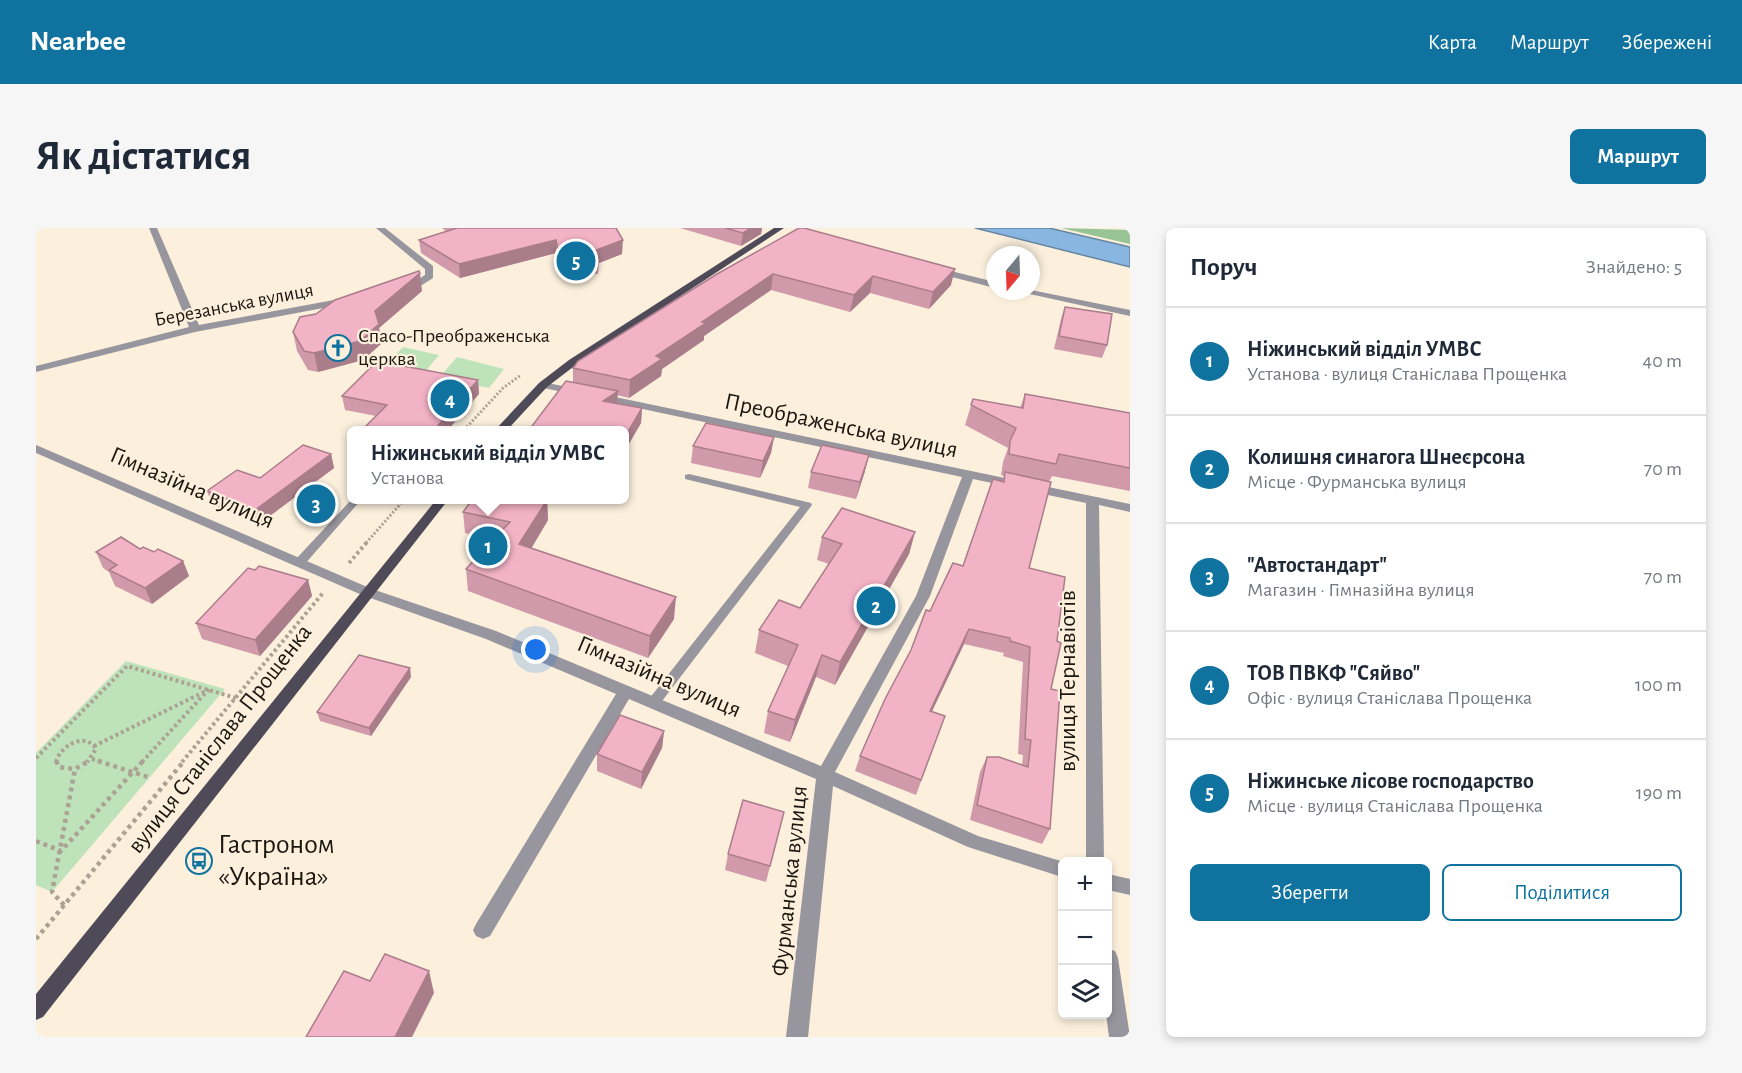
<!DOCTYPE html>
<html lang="uk">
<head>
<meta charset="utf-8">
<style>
	:root { --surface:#fff; --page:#f6f6f7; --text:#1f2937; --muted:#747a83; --line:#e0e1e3; --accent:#0f729f }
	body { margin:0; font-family:"Alegreya Sans",sans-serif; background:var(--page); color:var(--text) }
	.controls { position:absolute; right:18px; bottom:18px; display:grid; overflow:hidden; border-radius:9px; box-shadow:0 3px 9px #0003 }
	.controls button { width:54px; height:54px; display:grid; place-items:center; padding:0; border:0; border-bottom:2px solid var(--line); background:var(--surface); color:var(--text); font:30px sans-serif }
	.compass { position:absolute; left:950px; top:18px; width:54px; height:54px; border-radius:50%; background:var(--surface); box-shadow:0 3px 9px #0003; rotate:199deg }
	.you { position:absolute; left:500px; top:422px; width:21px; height:21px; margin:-15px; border:4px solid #fff; border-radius:50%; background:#1a73e8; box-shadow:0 0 0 9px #1a73e833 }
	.badge { display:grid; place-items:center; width:39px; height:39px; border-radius:50%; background:var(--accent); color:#fff; font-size:20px; font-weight:700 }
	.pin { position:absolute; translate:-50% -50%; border:3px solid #fff; box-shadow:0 2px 6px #0006 }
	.popup { position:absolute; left:311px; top:198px; width:282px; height:78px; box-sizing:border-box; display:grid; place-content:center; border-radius:9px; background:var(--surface); filter:drop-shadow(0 2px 4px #0005); font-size:20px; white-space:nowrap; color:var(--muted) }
	.popup b { font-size:22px; color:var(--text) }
	.popup::after { content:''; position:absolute; left:50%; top:100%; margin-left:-12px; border:12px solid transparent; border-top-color:var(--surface) }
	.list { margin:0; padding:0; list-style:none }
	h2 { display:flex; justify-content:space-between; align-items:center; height:78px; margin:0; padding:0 24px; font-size:26px }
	h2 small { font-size:20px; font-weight:400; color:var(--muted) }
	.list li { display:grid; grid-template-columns:39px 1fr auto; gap:18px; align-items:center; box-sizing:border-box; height:108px; padding:0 24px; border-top:2px solid var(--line) }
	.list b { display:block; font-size:22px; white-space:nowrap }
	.list p { margin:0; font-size:20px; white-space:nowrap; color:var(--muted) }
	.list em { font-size:20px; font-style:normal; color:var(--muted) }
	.actions { display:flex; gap:12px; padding:18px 24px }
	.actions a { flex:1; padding:14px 0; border:2px solid var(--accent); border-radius:9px; text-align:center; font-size:21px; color:var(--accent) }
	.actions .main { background:var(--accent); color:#fff }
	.icon { flex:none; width:33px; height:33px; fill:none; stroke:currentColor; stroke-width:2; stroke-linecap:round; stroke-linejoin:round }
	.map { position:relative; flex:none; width:1094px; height:809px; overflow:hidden; border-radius:9px }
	header { display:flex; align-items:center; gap:36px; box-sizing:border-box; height:84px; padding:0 30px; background:var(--accent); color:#fff }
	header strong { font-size:28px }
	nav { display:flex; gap:33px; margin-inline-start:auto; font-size:21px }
	.intro { display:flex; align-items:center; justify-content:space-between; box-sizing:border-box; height:144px; padding:0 36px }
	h1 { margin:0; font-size:42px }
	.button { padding:15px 27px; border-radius:9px; background:var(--accent); color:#fff; font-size:21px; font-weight:700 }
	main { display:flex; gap:36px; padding:0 36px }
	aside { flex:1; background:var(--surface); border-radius:9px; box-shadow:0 3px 9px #0003 }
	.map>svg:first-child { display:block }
	.green { fill:#bee3bb }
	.forest { fill:#98c395 }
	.water { fill:#88b6e1; stroke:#6786a2; stroke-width:1.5 }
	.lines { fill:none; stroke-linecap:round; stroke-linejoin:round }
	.path-far2 { stroke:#aba294; stroke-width:3; stroke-dasharray:2 2; stroke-linecap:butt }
	.path-far1 { stroke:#aba294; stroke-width:4; stroke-dasharray:3 3; stroke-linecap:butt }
	.path { stroke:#aba294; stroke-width:4.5; stroke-dasharray:4 4; stroke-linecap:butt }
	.service { fill:#97959d; fill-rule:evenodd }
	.minor { fill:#97959d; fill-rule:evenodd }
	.tertiary { fill:#97959d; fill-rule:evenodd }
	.primary { fill:#4f4a58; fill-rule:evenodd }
	.wall { fill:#d19aab }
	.shaded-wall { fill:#aa7d8b }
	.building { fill:#f3b3c7; stroke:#aa7d8b; stroke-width:1.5 }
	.labels { text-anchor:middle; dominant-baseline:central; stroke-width:4.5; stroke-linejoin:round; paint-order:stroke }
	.far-street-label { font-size:20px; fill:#1a1610; stroke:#fcf0dd }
	.far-poi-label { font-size:20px; fill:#1a1610; stroke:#fcf0dd; text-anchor:start }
	.street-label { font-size:24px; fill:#1a1610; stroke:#fcf0dd }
	.near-poi-label { font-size:28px; fill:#1a1610; stroke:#fcf0dd; text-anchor:start }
</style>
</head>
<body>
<header>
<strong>Nearbee</strong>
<nav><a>Карта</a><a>Маршрут</a><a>Збережені</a></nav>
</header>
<div class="intro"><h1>Як дістатися</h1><a class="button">Маршрут</a></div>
<main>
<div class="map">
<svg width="1094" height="809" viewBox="0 0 1094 809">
	<rect width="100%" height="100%" fill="#fcf0dd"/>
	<g class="green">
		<polygon points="367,119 403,127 386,147 347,139"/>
		<polygon points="421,129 468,141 453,160 403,150"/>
		<polygon points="90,433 189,461 16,664 0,657 0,525"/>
	</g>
	<polygon class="forest" points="1025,0 1094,2 1094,16"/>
	<polygon class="water" points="939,0 1013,0 1094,19 1094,39"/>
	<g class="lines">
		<g class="path-far2">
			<polyline points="428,202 467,160 485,147"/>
			<polyline points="330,315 368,272"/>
		</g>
		<g class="path-far1">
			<polyline points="313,335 332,313"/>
			<polyline points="58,518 170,463"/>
			<polyline points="0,530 91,438 200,470"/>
			<polyline points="56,531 67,534"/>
			<path d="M20 534C24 518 49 503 60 521L51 534"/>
			<polyline points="106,534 173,461"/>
			<polyline points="146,534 287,365"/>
		</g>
		<g class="path">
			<polyline points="20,533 23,539 39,541 53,533"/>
			<polyline points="62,533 115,550"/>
			<polyline points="0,613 25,623 107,533"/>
			<polyline points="28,677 16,664 39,541"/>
			<polyline points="0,711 148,533"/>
		</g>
		<g class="service">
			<polygon points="653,246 775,275 776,277 623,477 613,477 612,474 613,471 764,279 649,251 649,247"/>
			<polygon points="316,271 325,272 268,337 260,337 258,334 260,331"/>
		</g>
		<g class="minor">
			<polygon points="113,0 121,0 163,97 314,69 319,72 314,75 159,104 0,144 0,138 153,99"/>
			<polygon points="340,0 349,0 397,38 397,50 386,57 363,62 363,58 380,53 389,47 389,41"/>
			<polygon points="899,39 959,54 959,60 896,44 894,42"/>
			<polygon points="995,62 1094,82 1094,88 980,63"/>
			<polygon points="507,154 1094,276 1094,284 1063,277 1068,634 1050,634 1050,275 937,251 894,368 799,544 942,608 1028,634 1026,649 932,619 797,558 772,809 750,809 780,551 593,471 454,708 447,711 440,708 437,702 440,696 580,466 450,411 326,367 324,364 326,361 336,361 460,403 785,538 880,368 926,249 503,159 501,157"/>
			<polygon points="1072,646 1094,651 1094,667 1072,662"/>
			<polygon points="1072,721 1079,723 1082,730 1094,809 1073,809 1070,786"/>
		</g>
		<polygon class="tertiary" points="0,217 336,361 338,364 336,367 326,367 0,225"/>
		<g class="primary">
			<polygon points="738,0 748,0 541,136 511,159 471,202 459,202 503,155 533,132"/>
			<polygon points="400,272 412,272 7,789 0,792 0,766"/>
		</g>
	</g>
	<g class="wall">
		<polygon points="406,0 580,0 586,26 563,35 562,46 532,47 525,50 520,25 424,50 385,25 383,12 411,4"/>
		<polygon points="644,0 726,0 725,6 705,18"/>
		<polygon points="763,0 915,57 893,81 834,65 814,84 735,62 668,108 668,112 626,141 625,148 593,170 581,167 581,175 606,180 605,195 588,224 588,202 493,202 537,154 537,140"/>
		<polygon points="386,63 343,100 346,115 327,132 282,144 272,142 261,123 257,104 280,86"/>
		<polygon points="1029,79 1071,117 1066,130 1018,121 1025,91"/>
		<polygon points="442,152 443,166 340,188 309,182 306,168"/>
		<polygon points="989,166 1094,185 1094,263 1016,248 1013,254 993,340 1021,413 1015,461 1014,601 1006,616 934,592 944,544 951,529 986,537 987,527 982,526 987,434 967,428 968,425 928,416 896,483 909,488 880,567 819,543 824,528 894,383 927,338 968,248 965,247 967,234 972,220 929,197 937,171 984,180"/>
		<polygon points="738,209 735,225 724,250 655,235 657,218"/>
		<polygon points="295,226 298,240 223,296 176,276 171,263 224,250"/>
		<polygon points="829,243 820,271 772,260 775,244"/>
		<polygon points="511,272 512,292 495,320 638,391 612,430 432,363 430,341 457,312 429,305 427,284"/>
		<polygon points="879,304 873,326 799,457 780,449 754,514 728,505 732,483 752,438 719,425 723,402 764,380 793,336 781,332 786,309"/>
		<polygon points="104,321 147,333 153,348 116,376 79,358 73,344 67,340 60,324"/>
		<polygon points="219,342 272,352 276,368 224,428 166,411 160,395"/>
		<polygon points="375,449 335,508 284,493 281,484"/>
		<polygon points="628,503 626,520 605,561 561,543 561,526"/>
		<polygon points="748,584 730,654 689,642 692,626"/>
	</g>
	<g class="shaded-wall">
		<polygon points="715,0 726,0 725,6 705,18 707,5"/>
		<polygon points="520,12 520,25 424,50 423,36"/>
		<polygon points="587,12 586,26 563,35 563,32 555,24"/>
		<polygon points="532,33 532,47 525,50 525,36"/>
		<polygon points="919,41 915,57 893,81 897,64"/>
		<polygon points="384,45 386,63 343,100 346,115 327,132 282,144 278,125 339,83"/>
		<polygon points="737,46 735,62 668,108 668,112 626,141 625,148 593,170 594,152 620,128 666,94"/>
		<polygon points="837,48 834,65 814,84 818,67"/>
		<polygon points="442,152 443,166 412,202 398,202"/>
		<polygon points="582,163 581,178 567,173"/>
		<polygon points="606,180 605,195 588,224 589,209"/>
		<polygon points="738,209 735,225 724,250 727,233"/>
		<polygon points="295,226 298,240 223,296 219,282"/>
		<polygon points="833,227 829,243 820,271 824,254"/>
		<polygon points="511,272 512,292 485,338 483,316"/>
		<polygon points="879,304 873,326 799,457 804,434"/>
		<polygon points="147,333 153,348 116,376 109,360"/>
		<polygon points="272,352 276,368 224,428 219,412"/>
		<polygon points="640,369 638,391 612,430 614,408"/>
		<polygon points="933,401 928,416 889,498 894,483"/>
		<polygon points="786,427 780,449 754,514 759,492"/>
		<polygon points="374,440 375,449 335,508 333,500"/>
		<polygon points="628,503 626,520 605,561 606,544"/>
		<polygon points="393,743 398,765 376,809 359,809"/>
	</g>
	<g class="building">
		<polygon points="421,0 580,0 587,12 555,24 563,32 532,33 525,36 520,12 423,36 383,12"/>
		<polygon points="689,0 715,0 707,5"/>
		<polygon points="763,0 768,0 919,41 897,64 837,48 818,67 737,46 666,94 670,95 620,128 626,131 594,152 537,140 542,133 681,46"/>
		<polygon points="383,43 384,45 339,83 343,96 324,113 278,125 268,123 257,104 264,89 280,86 299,72"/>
		<polygon points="1029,79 1076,86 1071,117 1023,108"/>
		<polygon points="341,133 442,152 398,202 326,202 351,177 306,168"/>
		<polygon points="530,153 582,163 567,173 606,180 589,209 588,202 557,202 545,200 543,202 493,202"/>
		<polygon points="989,166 1094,185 1094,240 1023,226 1020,236 973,226 974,213 980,200 935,177 937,171 987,180"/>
		<polygon points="670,195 738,209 727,233 657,218"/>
		<polygon points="267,217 295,226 219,282 171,263 201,242 224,250"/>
		<polygon points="786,217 833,227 824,254 775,244"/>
		<polygon points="969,244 1015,254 993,340 1029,349 1021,413 1025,415 1015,461 1024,463 1014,601 941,577 951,529 963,529 992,539 995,512 989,511 994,419 974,413 974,410 933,401 894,483 909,488 885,552 824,528 849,471 875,422 890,382 894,383 917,335 927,338 957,251 968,254"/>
		<polygon points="436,272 511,272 483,316 640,369 614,408 430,341 474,294 427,284"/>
		<polygon points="806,280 879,304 804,434 786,427 759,492 732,483 762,417 723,402 743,372 764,380 806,316 786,309"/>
		<polygon points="85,309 104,321 107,319 118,324 122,321 147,333 109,360 73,342 81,337 60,324"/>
		<polygon points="223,338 272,352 219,412 160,395 212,340 219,342"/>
		<polygon points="323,427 374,440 333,500 281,484"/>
		<polygon points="584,487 628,503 606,544 561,526"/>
		<polygon points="707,572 748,584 734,638 692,626"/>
		<polygon points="349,726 393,743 359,809 270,809 308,743 334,753"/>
	</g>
	<defs>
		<symbol id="church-ring" viewBox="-11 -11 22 22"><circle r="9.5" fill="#fcf0dd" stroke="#0f729f" stroke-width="1.5"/><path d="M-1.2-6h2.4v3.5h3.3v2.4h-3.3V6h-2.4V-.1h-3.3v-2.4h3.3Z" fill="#0f729f"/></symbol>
		<symbol id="bus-ring" viewBox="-11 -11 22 22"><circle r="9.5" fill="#fcf0dd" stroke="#0f729f" stroke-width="1.5"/><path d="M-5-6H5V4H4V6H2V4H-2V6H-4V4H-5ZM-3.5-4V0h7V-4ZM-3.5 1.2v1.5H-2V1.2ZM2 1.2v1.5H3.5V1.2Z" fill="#0f729f"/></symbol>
	</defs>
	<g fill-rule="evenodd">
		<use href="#church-ring" x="287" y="105" width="30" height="30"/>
		<use href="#bus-ring" x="148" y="618" width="30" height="30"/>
	</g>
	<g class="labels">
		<g class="far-street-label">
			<text transform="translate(198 77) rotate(-11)">Березанська вулиця</text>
		</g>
		<g class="far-poi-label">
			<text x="322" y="108">Спасо-Преображенська<tspan x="322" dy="23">церква</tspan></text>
		</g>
		<g class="street-label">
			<text transform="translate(805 198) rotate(12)">Преображенська вулиця</text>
			<text transform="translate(156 260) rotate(23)">Гімназійна вулиця</text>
			<text transform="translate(623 449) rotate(23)">Гімназійна вулиця</text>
			<text transform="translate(1032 453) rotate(-90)">вулиця Тернавіотів</text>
			<text transform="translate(184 511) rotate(-52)">вулиця Станіслава Прощенка</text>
			<text transform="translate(754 653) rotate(-84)">Фурманська вулиця</text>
		</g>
		<g class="near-poi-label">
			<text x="182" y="617">Гастроном<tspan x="182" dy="32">«Україна»</tspan></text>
		</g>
	</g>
</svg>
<div class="controls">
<button>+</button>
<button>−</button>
<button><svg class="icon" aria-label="layers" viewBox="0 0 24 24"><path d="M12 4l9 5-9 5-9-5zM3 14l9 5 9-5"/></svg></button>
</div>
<svg class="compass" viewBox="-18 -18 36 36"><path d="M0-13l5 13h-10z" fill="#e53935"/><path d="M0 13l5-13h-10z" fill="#747a83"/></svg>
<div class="you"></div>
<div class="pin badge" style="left:452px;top:318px">1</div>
<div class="popup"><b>Ніжинський відділ УМВС</b>Установа</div>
<div class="pin badge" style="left:840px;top:378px">2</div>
<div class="pin badge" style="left:280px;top:276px">3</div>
<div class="pin badge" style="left:414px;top:171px">4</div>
<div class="pin badge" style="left:540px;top:33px">5</div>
</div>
<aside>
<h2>Поруч<small>Знайдено: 5</small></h2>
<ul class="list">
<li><span class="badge">1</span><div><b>Ніжинський відділ УМВС</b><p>Установа · вулиця Станіслава Прощенка</p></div><em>40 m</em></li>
<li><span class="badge">2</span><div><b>Колишня синагога Шнеєрсона</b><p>Місце · Фурманська вулиця</p></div><em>70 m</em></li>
<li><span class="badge">3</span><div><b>&quot;Автостандарт&quot;</b><p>Магазин · Гімназійна вулиця</p></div><em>70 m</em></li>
<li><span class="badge">4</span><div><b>ТОВ ПВКФ &quot;Сяйво&quot;</b><p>Офіс · вулиця Станіслава Прощенка</p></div><em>100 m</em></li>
<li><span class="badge">5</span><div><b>Ніжинське лісове господарство</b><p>Місце · вулиця Станіслава Прощенка</p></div><em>190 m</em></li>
</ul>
<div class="actions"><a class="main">Зберегти</a><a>Поділитися</a></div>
</aside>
</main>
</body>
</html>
